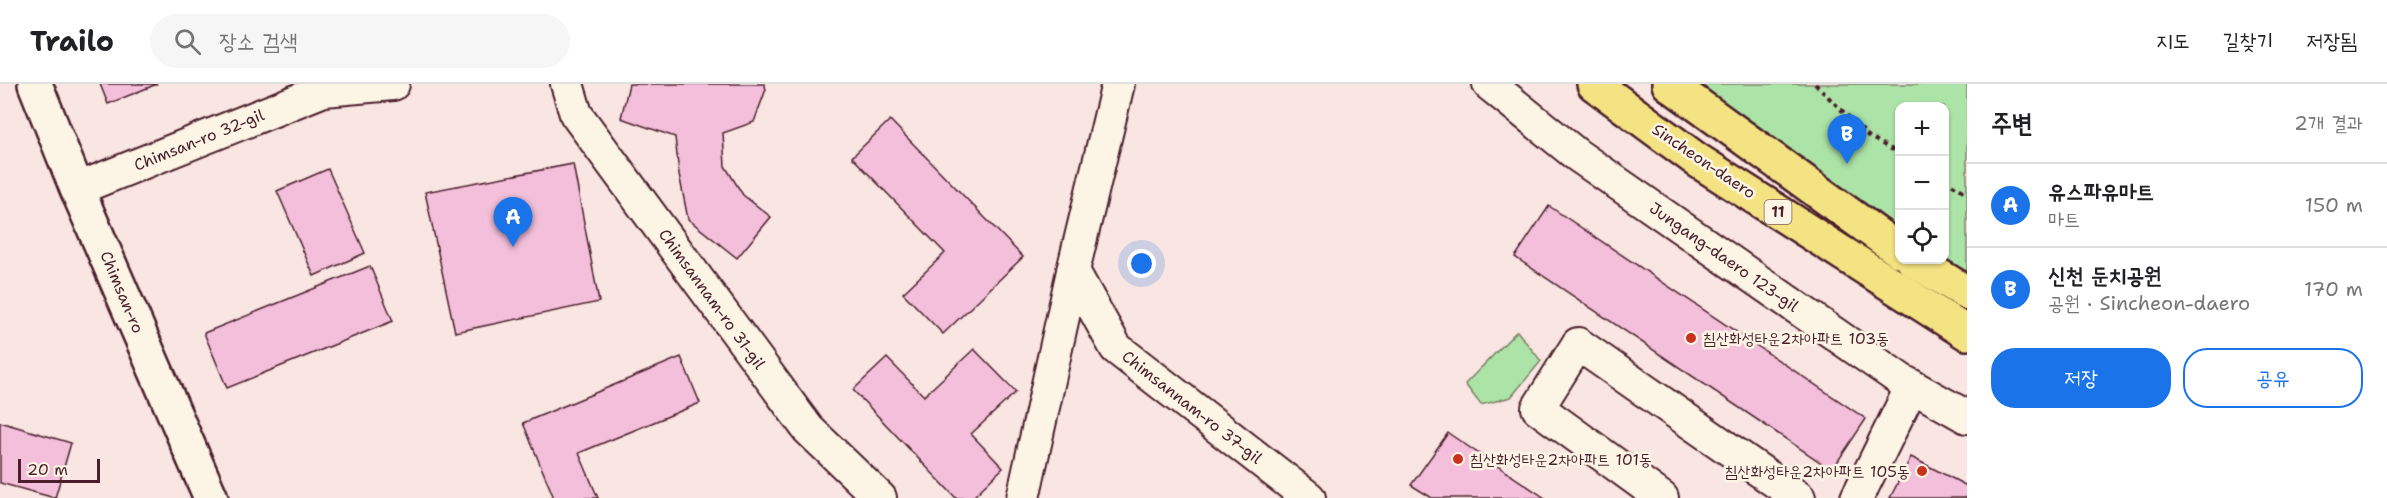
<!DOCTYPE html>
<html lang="ko">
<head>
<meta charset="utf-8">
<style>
	:root { --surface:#fff; --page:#f6f6f6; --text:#202124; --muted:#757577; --line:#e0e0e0; --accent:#1a73e8 }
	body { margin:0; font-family:"Shantell Sans","Poor Story",sans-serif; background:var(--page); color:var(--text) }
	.controls { position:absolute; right:18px; top:18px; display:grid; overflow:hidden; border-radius:12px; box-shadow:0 2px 4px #0004 }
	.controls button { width:54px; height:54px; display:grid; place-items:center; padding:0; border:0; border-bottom:2px solid var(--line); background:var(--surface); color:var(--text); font:30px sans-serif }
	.scale { position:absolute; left:18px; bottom:15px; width:82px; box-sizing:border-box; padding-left:6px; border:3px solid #4a1f2b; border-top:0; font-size:16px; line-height:21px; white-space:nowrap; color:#4a1f2b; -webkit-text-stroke:4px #fcf5e5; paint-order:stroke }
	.you { position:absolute; left:1142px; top:180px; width:21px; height:21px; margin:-15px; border:4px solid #fff; border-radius:50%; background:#1a73e8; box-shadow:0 0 0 9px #1a73e833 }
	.badge { display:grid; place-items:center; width:39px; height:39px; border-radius:50%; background:var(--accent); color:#fff; font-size:20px; font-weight:700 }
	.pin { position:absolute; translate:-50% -50px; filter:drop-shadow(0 2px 3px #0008) }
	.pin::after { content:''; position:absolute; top:32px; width:21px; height:18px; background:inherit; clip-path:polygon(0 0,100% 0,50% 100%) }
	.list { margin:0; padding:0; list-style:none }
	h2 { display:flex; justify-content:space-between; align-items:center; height:78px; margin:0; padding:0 24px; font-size:26px }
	h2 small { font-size:20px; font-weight:400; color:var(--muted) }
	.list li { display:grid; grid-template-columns:39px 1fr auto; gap:18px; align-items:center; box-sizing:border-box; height:84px; padding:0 24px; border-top:2px solid var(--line) }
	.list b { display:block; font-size:22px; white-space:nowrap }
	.list p { margin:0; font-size:20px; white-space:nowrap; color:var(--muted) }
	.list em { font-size:20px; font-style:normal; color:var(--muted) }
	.actions { display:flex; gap:12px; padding:18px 24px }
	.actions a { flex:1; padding:14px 0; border:2px solid var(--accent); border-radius:24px; text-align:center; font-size:21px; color:var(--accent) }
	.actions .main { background:var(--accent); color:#fff }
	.icon { flex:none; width:33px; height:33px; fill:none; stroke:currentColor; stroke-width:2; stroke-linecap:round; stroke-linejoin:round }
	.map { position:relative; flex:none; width:1967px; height:414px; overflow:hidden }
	header { display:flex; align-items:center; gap:36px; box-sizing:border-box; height:84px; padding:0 30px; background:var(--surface); border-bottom:2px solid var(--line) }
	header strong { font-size:28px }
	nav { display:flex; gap:33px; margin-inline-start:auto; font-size:21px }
	.search { width:420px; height:54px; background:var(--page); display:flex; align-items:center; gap:15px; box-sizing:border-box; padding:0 21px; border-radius:33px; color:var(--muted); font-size:22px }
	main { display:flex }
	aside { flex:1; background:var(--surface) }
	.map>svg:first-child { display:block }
	.green { fill:#ace3a6; stroke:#7b8168; stroke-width:1.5 }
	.building { fill:#f3bfdb; stroke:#4a1f2b; stroke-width:1.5 }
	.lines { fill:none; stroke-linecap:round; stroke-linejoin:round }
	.minor-casing { stroke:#4a1f2b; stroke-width:36 }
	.secondary-casing { stroke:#4a1f2b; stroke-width:38 }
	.trunk-casing { stroke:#4a1f2b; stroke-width:38 }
	.path { stroke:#4a1f2b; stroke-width:4; stroke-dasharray:4.5 4.5; stroke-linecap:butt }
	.minor { stroke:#fcf5e5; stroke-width:32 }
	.secondary { stroke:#fcf5e5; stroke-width:33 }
	.trunk { stroke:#f4e382; stroke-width:33 }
	.poi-dot { fill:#c8321e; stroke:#fcf5e5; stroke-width:2 }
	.labels { text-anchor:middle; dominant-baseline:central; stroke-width:5; stroke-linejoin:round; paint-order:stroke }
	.shield { fill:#fcf5e5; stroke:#7f5f63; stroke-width:1.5 }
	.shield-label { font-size:15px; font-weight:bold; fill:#4a1f2b }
	.street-label { font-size:16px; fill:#4a1f2b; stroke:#fcf5e5 }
	.poi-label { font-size:16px; fill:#4a1f2b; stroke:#fcf5e5; text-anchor:start }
</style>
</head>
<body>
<header>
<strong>Trailo</strong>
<div class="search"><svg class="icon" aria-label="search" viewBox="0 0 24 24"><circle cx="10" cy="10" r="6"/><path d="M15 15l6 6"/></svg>장소 검색</div>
<nav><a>지도</a><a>길찾기</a><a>저장됨</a></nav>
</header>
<main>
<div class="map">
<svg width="1967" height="414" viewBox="0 0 1967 414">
	<rect width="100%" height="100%" fill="#f9e5e2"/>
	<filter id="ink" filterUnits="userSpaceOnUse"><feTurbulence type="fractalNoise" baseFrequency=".0167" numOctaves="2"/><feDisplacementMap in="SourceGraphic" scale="12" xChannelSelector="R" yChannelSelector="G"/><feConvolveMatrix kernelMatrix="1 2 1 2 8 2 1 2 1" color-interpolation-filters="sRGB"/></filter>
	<g filter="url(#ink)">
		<g class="green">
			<polygon points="1693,0 1967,0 1967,196 1932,176 1944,176 1944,22 1900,22 1899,157"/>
			<polygon points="1517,247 1541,277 1511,313 1481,321 1465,300"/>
		</g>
		<g class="building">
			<polygon points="100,0 157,0 108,20"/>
			<polygon points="629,0 764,0 766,5 754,38 723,49 725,82 743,111 771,133 737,174 688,135 679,90 675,53 621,34"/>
			<polygon points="890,36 1023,173 943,250 903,209 945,169 852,73"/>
			<polygon points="573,80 599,218 455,248 425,108"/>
			<polygon points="328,85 365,169 314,192 277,107"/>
			<polygon points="1549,122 1866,335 1832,386 1515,173"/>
			<polygon points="370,182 393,237 227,304 204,249"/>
			<polygon points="974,265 1016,308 971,350 1003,384 972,414 956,414 853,306 887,274 924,312"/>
			<polygon points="681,273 700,319 579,369 598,414 554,414 523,339"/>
			<polygon points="0,338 71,359 55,414 0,399"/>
			<polygon points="1448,349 1545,414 1432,414 1411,401"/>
			<polygon points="1911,373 1967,402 1967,414 1890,414"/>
		</g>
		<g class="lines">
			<defs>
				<g id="minor">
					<polyline points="567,0 576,30 808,345 880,414"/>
					<polyline points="1489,0 1577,71 1901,296 1967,333"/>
					<polyline points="77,105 324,6 393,0"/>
					<polyline points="1073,187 1116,264 1309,414"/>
					<polyline points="1023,414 1073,187 1118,0"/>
					<polyline points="1662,414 1538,324 1578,260 1799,414"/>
					<polyline points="1857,414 1912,302"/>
				</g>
				<polyline id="secondary" points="35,0 77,105 211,414"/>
				<g id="trunk">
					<polyline points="1594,0 1697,76 1967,249"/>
					<polyline points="1669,0 1900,167"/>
					<polyline points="1913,176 1967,209"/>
				</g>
			</defs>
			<use href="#minor" class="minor-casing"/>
			<use href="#secondary" class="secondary-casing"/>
			<use href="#trunk" class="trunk-casing"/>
			<g class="path">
				<polyline points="1815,0 1868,52 1900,70"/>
				<polyline points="1944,96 1967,109"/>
			</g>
			<use href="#minor" class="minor"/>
			<use href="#secondary" class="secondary"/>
			<use href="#trunk" class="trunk"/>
		</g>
	</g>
	<g class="poi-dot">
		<circle cx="1691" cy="254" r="6"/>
		<circle cx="1458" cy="375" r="6"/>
		<circle cx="1922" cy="387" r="6"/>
	</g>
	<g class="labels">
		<rect class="shield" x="1764.5" y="116" width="27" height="24" rx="4.5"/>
		<g class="shield-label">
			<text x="1778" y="128">11</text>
		</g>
		<g class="street-label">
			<text transform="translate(199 56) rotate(-22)">Chimsan-ro 32-gil</text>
			<text transform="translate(1704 77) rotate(34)">Sincheon-daero</text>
			<text transform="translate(1724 173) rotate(35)">Jungang-daero 123-gil</text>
			<text transform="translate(122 208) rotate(67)">Chimsan-ro</text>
			<text transform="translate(712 215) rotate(54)">Chimsannam-ro 31-gil</text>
			<text transform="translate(1192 323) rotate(38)">Chimsannam-ro 37-gil</text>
		</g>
		<g class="poi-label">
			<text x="1703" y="254">침산화성타운2차아파트 103동</text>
			<text x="1470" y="375">침산화성타운2차아파트 101동</text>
			<text x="1910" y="387" text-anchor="end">침산화성타운2차아파트 105동</text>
		</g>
	</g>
</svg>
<div class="controls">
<button>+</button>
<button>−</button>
<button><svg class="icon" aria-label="locate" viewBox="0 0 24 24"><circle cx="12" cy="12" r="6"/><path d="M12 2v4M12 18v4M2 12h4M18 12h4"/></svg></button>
</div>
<div class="scale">20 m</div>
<div class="you"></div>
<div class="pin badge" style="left:513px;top:163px">A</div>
<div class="pin badge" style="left:1847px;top:80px">B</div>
</div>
<aside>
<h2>주변<small>2개 결과</small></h2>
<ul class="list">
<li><span class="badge">A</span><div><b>유스파유마트</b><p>마트</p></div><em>150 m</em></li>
<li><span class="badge">B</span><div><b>신천 둔치공원</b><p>공원 · Sincheon-daero</p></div><em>170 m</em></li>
</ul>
<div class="actions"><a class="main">저장</a><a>공유</a></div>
</aside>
</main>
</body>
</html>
